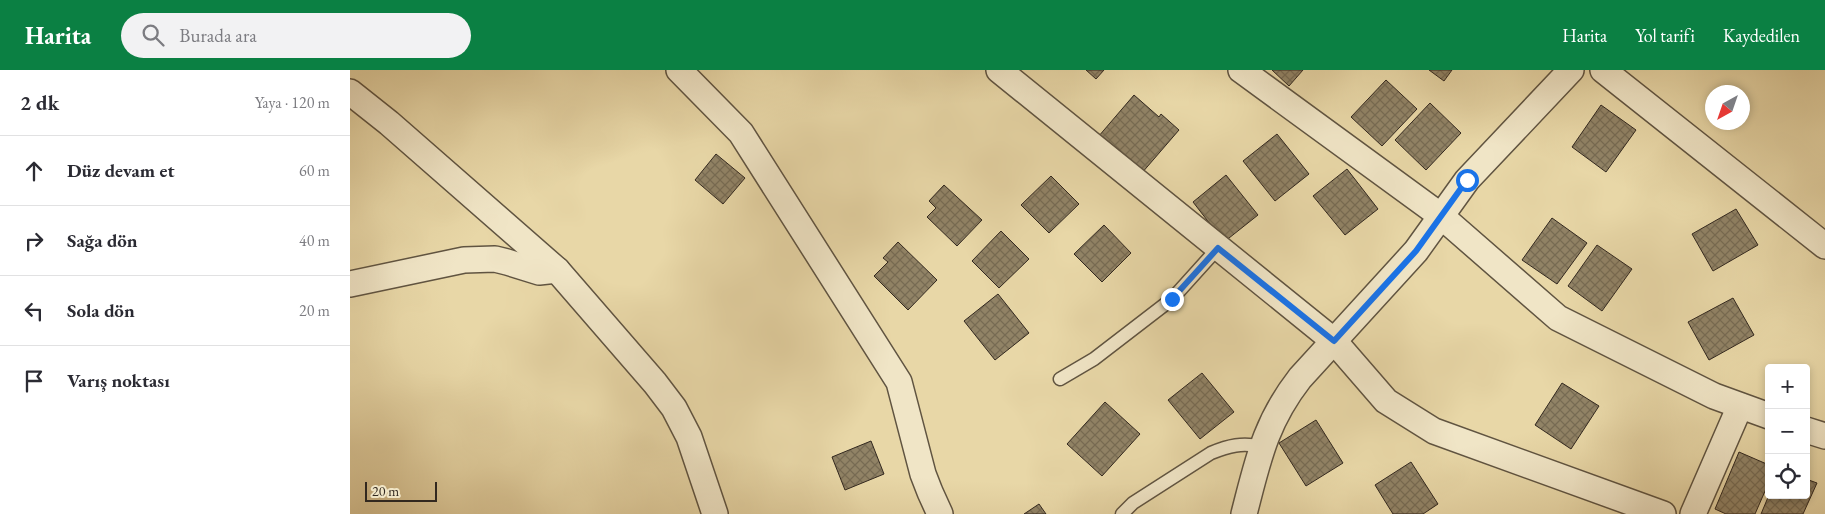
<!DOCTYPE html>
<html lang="tr">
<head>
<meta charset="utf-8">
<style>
	:root { --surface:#fff; --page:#f2f2f3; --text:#2b2b33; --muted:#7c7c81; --line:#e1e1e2; --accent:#0b8043 }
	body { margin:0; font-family:"EB Garamond",serif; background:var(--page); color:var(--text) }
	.controls { position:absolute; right:15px; bottom:15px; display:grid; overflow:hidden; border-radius:5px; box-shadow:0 2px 8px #0003 }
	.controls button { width:45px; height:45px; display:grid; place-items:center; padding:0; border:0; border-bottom:1px solid var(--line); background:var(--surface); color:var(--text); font:25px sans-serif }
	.compass { position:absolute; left:1355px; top:15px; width:45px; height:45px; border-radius:50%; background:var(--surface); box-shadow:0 2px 8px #0003; rotate:220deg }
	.scale { position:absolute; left:15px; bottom:12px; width:72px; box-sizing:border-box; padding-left:5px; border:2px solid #32281f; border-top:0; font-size:14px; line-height:18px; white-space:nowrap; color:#32281f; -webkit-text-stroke:4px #f0e5c6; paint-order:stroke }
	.stop { position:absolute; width:15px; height:15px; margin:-11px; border:4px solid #1a73e8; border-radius:50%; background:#fff }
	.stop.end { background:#1a73e8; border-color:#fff; box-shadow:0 1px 5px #0008 }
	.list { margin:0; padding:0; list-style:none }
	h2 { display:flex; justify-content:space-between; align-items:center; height:65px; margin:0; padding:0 20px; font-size:21px }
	h2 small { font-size:16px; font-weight:400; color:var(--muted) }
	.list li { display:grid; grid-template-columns:32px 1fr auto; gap:15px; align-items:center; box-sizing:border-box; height:70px; padding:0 20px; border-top:1px solid var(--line) }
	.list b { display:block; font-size:19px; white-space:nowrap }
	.list em { font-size:16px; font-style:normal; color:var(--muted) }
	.icon { flex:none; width:28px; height:28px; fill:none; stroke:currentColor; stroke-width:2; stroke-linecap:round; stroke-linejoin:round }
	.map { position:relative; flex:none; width:1475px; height:444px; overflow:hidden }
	header { display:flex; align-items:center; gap:30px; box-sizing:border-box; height:70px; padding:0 25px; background:var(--accent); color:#fff }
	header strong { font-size:24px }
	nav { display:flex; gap:28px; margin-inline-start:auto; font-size:18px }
	.search { width:350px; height:45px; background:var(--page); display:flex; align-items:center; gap:12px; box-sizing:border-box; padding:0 18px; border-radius:28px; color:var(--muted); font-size:19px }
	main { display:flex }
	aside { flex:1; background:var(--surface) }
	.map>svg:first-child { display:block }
	.building { fill:url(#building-cross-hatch); stroke:#32281f }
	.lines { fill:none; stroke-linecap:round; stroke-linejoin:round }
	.lane-casing { stroke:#605441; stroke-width:15 }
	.street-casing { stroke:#605441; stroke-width:28 }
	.lane { stroke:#f0e5c6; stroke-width:12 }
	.street { stroke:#f0e5c6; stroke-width:25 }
	.route { stroke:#1a73e8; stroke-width:6 }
</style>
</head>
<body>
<header>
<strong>Harita</strong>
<div class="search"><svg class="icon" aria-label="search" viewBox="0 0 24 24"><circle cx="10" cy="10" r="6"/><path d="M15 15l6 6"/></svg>Burada ara</div>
<nav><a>Harita</a><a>Yol tarifi</a><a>Kaydedilen</a></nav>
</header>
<main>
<aside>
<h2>2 dk<small>Yaya · 120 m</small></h2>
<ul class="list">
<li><svg class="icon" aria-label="ahead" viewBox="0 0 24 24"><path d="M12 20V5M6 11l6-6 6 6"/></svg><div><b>Düz devam et</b></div><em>60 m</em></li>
<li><svg class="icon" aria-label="right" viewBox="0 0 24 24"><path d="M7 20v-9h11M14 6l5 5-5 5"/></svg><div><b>Sağa dön</b></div><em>40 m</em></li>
<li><svg class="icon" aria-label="left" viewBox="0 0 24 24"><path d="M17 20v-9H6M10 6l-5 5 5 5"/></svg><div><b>Sola dön</b></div><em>20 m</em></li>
<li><svg class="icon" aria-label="arrive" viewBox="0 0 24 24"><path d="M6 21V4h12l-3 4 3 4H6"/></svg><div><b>Varış noktası</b></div></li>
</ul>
</aside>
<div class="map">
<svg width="1475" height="444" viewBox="0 0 1475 444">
	<defs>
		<pattern id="building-cross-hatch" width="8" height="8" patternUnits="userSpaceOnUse" patternTransform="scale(1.25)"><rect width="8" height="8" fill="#918366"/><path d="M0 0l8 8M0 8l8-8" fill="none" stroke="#776b53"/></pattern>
	</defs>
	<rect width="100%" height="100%" fill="#e8d7a7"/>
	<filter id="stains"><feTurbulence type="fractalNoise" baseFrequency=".004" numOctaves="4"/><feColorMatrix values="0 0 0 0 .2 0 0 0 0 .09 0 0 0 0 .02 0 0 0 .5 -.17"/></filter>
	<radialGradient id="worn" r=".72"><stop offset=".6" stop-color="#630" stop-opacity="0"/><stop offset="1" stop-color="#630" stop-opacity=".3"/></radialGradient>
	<g class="building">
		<polygon points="736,0 754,0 746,9"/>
		<polygon points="922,0 953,0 939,16"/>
		<polygon points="1079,0 1102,0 1094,11"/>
		<polygon points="1036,10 1067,39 1032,76 1001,47"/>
		<polygon points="784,25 809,47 811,44 829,60 791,104 748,67"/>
		<polygon points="1080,33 1111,63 1076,100 1045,70"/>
		<polygon points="1251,35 1286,60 1256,102 1222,77"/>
		<polygon points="927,64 959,104 925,131 893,91"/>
		<polygon points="366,84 395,108 373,134 345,110"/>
		<polygon points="997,99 1028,139 995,165 963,126"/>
		<polygon points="876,105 908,145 874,172 843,132"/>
		<polygon points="701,106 729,134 699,163 671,135"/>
		<polygon points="594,115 632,150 607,176 577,147 586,138 579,131"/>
		<polygon points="1386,139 1408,175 1363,201 1342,164"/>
		<polygon points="1202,148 1237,173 1207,214 1172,190"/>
		<polygon points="754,155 781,183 752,212 724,184"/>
		<polygon points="651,161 679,189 649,218 622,191"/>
		<polygon points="548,172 587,210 558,240 524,206 538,192 533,188"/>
		<polygon points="1247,175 1282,199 1252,241 1218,216"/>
		<polygon points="648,224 679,263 645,290 614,251"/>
		<polygon points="1383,228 1404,265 1359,290 1338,252"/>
		<polygon points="852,303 884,342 850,369 818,330"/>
		<polygon points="1212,313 1249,336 1221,379 1185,355"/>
		<polygon points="755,332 790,364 752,406 717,374"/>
		<polygon points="966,350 993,393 956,416 929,373"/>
		<polygon points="521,371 534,404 495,420 482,387"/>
		<polygon points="1389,382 1419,395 1419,412 1405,444 1376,444 1365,439"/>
		<polygon points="1061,392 1088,434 1073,444 1043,444 1025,415"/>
		<polygon points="1456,409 1467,413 1453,444 1411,444 1419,425 1456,425"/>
		<polygon points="689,434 696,444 674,444"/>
	</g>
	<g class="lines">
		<defs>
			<g id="lane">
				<polyline points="710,309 744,289 822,229 868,178"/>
				<path d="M772 444 783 433 861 383C878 376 893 372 911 377"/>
			</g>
			<g id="street">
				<polyline points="329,0 391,63 549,312 573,404 580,422 590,444"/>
				<polyline points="649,0 984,271 1036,331 1084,361 1313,444"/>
				<polyline points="891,0 1091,146 1208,248 1364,326 1419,346"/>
				<polyline points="1253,0 1475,176"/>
				<polyline points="0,22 39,53 207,200 305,313 324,338 339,367 365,444"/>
				<polyline points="0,214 114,190 145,189 157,192 189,202 207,200"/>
				<polyline points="1456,360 1475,366"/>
				<path d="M894 444C908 390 915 353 950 308L1066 181 1117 110 1221 0"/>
				<polyline points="1343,444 1390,336"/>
			</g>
		</defs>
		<use href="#lane" class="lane-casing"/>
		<use href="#street" class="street-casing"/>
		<use href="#lane" class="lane"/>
		<use href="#street" class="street"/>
	</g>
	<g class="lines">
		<polyline class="route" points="822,229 868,178 984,271 1066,181 1117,110"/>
	</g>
	<rect width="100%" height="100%" filter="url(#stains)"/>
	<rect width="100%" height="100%" fill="url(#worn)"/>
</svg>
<div class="controls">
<button>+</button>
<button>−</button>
<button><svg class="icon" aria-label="locate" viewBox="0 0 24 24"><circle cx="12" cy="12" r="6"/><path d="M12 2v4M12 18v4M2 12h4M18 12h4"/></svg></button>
</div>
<svg class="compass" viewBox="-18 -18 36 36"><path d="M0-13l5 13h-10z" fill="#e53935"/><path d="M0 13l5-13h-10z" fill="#7c7c81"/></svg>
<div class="scale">20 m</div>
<div class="stop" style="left:1117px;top:110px"></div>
<div class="stop end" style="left:822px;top:229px"></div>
</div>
</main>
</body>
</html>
